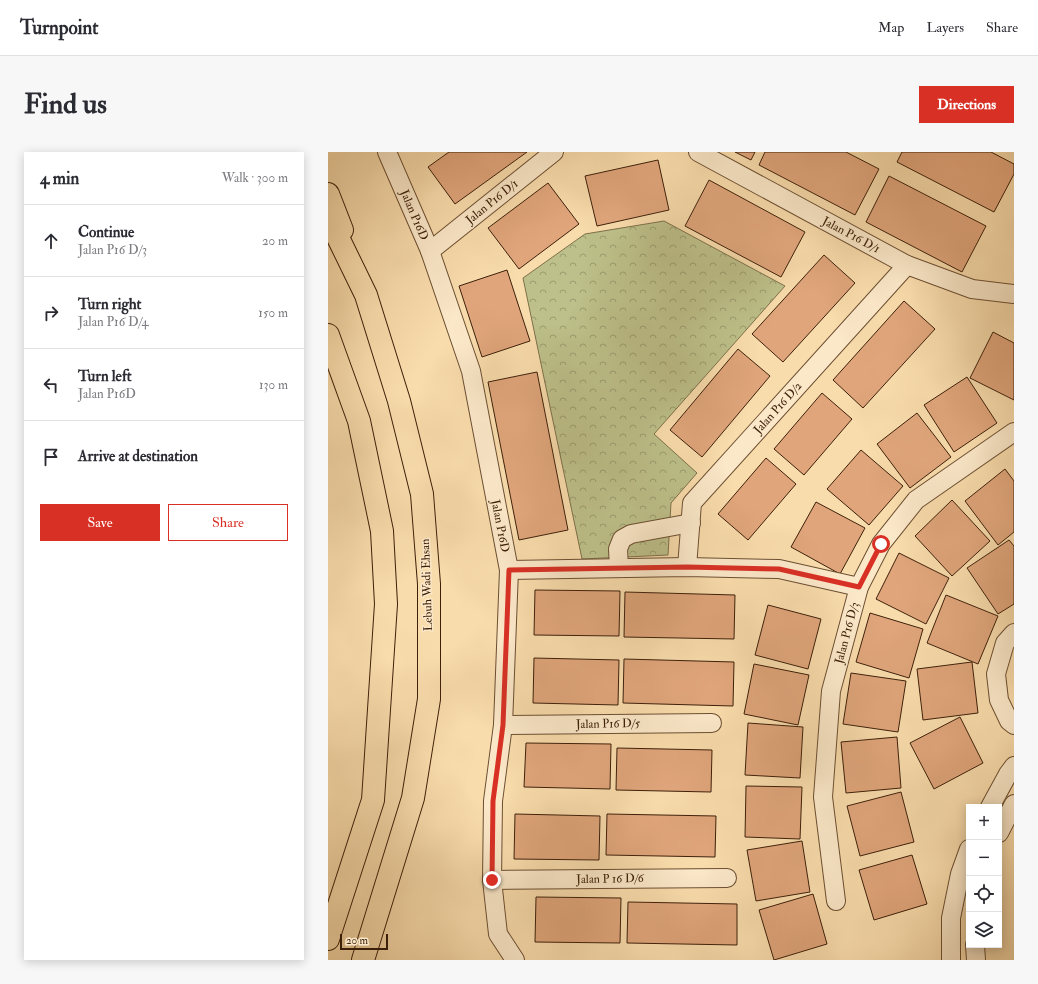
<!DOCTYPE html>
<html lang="en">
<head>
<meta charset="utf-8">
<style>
	:root { --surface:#fff; --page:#f7f7f7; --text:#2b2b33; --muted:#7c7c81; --line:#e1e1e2; --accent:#d93025 }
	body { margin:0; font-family:"IM FELL Double Pica",serif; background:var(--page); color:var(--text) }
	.controls { position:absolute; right:12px; bottom:12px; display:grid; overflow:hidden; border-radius:0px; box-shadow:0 2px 10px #0003 }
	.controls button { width:36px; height:36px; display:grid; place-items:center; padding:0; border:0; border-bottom:1px solid var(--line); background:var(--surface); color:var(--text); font:20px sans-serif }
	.scale { position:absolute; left:12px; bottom:10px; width:48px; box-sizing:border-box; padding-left:4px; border:2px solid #3d200a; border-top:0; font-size:11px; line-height:14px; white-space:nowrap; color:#3d200a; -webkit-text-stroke:3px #fbe8c9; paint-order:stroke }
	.stop { position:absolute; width:12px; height:12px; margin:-9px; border:3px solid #d93025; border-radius:50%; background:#fff }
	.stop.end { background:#d93025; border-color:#fff; box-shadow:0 1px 4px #0008 }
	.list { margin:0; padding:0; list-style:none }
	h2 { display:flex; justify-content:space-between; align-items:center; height:52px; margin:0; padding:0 16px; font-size:17px }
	h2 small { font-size:13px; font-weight:400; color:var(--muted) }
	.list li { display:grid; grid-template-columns:26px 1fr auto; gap:12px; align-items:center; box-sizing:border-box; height:72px; padding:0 16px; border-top:1px solid var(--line) }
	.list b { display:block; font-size:15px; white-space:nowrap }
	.list p { margin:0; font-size:13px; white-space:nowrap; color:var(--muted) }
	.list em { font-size:13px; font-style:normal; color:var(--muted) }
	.actions { display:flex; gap:8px; padding:12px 16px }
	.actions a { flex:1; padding:9px 0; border:1px solid var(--accent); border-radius:0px; text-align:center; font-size:14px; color:var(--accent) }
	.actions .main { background:var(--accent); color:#fff }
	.icon { flex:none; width:22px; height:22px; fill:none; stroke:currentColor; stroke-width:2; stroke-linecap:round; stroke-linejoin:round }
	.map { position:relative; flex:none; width:686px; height:808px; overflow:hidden; border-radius:0px }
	header { display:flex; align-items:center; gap:24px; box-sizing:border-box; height:56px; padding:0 20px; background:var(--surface); border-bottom:1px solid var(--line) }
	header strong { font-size:19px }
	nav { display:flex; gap:22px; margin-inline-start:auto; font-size:14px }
	.intro { display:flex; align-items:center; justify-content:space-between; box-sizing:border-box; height:96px; padding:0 24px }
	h1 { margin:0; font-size:28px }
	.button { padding:10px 18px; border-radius:0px; background:var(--accent); color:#fff; font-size:14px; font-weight:700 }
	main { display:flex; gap:24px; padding:0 24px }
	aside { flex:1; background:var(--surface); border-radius:0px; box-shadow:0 2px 10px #0003 }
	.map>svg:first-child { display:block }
	.park { fill:url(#park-crowns); stroke:#7d704a }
	.building { fill:#e0a57b; stroke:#3d200a }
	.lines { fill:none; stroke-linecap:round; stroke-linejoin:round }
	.minor-casing { stroke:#6c4f32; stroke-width:20 }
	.major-casing { stroke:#3d200a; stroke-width:24 }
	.minor { stroke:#fbe8c9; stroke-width:18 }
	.major { stroke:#f9dcac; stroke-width:22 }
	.route { stroke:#d93025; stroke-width:5 }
	.labels { text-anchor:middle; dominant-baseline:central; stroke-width:3; stroke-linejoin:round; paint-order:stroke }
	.street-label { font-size:12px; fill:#3d200a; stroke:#fbe8c9 }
</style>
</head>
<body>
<header>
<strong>Turnpoint</strong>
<nav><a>Map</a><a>Layers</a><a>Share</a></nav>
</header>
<div class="intro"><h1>Find us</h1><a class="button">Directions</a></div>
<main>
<aside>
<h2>4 min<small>Walk · 300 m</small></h2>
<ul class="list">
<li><svg class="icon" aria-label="ahead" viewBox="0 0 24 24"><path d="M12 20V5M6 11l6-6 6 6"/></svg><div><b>Continue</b><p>Jalan P16 D/3</p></div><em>20 m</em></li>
<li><svg class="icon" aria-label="right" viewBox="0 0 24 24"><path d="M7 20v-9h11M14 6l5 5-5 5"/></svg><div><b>Turn right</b><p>Jalan P16 D/4</p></div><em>150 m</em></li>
<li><svg class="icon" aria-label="left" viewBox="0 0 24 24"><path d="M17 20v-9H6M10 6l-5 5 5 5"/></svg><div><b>Turn left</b><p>Jalan P16D</p></div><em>130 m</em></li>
<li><svg class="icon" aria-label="arrive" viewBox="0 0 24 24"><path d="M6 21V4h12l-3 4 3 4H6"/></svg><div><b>Arrive at destination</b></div></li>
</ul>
<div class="actions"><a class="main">Save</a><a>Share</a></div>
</aside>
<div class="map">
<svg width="686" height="808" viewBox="0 0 686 808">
	<defs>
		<pattern id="park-crowns" width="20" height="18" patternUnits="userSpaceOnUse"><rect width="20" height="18" fill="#bdc08a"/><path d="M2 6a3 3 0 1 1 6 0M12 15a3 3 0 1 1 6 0" fill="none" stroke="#9b9c6f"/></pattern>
	</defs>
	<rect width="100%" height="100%" fill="#f9dcac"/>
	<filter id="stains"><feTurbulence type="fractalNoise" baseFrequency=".005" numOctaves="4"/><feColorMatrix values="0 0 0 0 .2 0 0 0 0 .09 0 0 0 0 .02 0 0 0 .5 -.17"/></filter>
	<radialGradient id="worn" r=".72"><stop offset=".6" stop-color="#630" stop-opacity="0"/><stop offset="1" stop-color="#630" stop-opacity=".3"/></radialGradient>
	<polygon class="park" points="336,69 457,134 326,282 369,321 343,351 340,403 254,407 195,126 257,82"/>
	<g class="building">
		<polygon points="121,0 199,0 127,52 100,15"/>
		<polygon points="407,0 427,0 423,8"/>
		<polygon points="437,0 518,0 551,17 527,63 431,13"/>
		<polygon points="574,0 663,0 686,12 686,22 666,60 569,10"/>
		<polygon points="330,8 341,58 269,74 257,24"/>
		<polygon points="561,24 658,74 634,120 538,70"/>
		<polygon points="381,28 477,80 453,125 357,74"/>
		<polygon points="220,31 251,72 191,117 160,76"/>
		<polygon points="496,103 527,131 455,210 424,182"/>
		<polygon points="179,118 202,189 154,205 131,134"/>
		<polygon points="576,149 607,177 535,256 505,228"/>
		<polygon points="665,180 686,191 686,248 642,226"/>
		<polygon points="410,197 442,224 374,305 342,278"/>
		<polygon points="209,220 240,378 191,388 160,230"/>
		<polygon points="639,225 669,271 626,300 596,253"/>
		<polygon points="494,241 524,267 476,323 446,297"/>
		<polygon points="589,261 623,305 582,336 549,292"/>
		<polygon points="533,298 575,334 541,373 499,337"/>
		<polygon points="438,306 468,332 420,388 390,362"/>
		<polygon points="677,317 686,329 686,380 670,393 637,349"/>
		<polygon points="624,348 662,389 624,424 587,384"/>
		<polygon points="488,350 537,376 512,422 463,395"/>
		<polygon points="681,388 686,394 686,452 670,462 639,416"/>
		<polygon points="571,401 621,426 598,472 548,447"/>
		<polygon points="207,438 292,439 291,484 206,483"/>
		<polygon points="297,440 407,443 406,487 296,485"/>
		<polygon points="618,443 670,464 650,512 599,491"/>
		<polygon points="440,453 493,467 480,517 427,503"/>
		<polygon points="542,461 595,477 581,526 528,510"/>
		<polygon points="206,506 291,508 290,553 205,551"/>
		<polygon points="296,507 406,510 405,554 295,551"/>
		<polygon points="644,510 650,561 595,568 589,517"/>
		<polygon points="426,512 481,523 470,573 416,562"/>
		<polygon points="523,521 578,529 570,580 515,572"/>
		<polygon points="632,565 655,611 606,637 582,591"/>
		<polygon points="420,571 475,575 472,626 417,623"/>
		<polygon points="569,585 573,636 518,641 513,590"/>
		<polygon points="198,591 283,592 282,637 196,635"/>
		<polygon points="289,596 384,598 383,640 288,638"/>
		<polygon points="418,634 474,635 472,687 417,685"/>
		<polygon points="573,640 586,690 532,704 519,654"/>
		<polygon points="187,662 272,664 271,708 186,707"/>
		<polygon points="279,662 388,664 387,705 278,703"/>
		<polygon points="474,689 482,740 428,749 419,698"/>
		<polygon points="584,703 599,752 546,768 531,718"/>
		<polygon points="485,742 499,792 446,808 431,758"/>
		<polygon points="208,745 293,746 292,791 207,790"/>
		<polygon points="300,750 409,752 409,793 299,791"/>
	</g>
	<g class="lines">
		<defs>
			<g id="minor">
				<polyline points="59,0 102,99 143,219 181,418 175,573 165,649 164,728 170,782 187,808"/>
				<polyline points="370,0 579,113 644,137 686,142"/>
				<polyline points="102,99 226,0"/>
				<polyline points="359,415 364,351 579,113"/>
				<polyline points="291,416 290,397 294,387 303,382 363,371"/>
				<polyline points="181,418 359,415 451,417 531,435"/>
				<polyline points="686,481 677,491 668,522 671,548 681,569 686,573"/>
				<polyline points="175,573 384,571"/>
				<polyline points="662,655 680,622 686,614"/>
				<polyline points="671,681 686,652"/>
				<polyline points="164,728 399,726"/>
				<polyline points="508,749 495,645 503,539 531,435 553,392 588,348 686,280"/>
				<polyline points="647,793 648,808"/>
				<polyline points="623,808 623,766 632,722 641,697"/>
			</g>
			<g id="major">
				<polyline points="0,42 14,78"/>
				<polyline points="0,65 38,143 71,249 94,342 101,432 101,547 85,646 35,808"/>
				<polyline points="0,183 31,269 54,379 58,452 45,648 0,787"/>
			</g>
		</defs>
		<use href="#minor" class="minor-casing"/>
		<use href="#major" class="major-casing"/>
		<use href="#minor" class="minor"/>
		<use href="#major" class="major"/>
	</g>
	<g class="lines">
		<polyline class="route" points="164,728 165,649 175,573 181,418 359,415 451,417 531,435 553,392"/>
	</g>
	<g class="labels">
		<g class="street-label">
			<text transform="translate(164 50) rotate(-39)">Jalan P16 D/1</text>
			<text transform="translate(86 63) rotate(67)">Jalan P16D</text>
			<text transform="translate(523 83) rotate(28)">Jalan P16 D/1</text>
			<text transform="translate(450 256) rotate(-48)">Jalan P16 D/2</text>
			<text transform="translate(172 374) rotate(79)">Jalan P16D</text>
			<text transform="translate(99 433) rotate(-92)">Lebuh Wadi Ehsan</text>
			<text transform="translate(519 481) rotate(-75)">Jalan P16 D/3</text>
			<text transform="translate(280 572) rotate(-1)">Jalan P16 D/5</text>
			<text transform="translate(282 727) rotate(-1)">Jalan P 16 D/6</text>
		</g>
	</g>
	<rect width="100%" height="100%" filter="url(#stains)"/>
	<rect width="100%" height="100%" fill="url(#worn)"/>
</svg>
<div class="controls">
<button>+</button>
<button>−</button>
<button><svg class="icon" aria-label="locate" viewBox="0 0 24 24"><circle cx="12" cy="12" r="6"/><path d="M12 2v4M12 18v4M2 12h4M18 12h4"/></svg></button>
<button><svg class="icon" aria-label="layers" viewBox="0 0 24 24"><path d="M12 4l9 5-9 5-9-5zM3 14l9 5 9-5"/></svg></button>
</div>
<div class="scale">20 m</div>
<div class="stop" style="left:553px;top:392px"></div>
<div class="stop end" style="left:164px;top:728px"></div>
</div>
</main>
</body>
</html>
